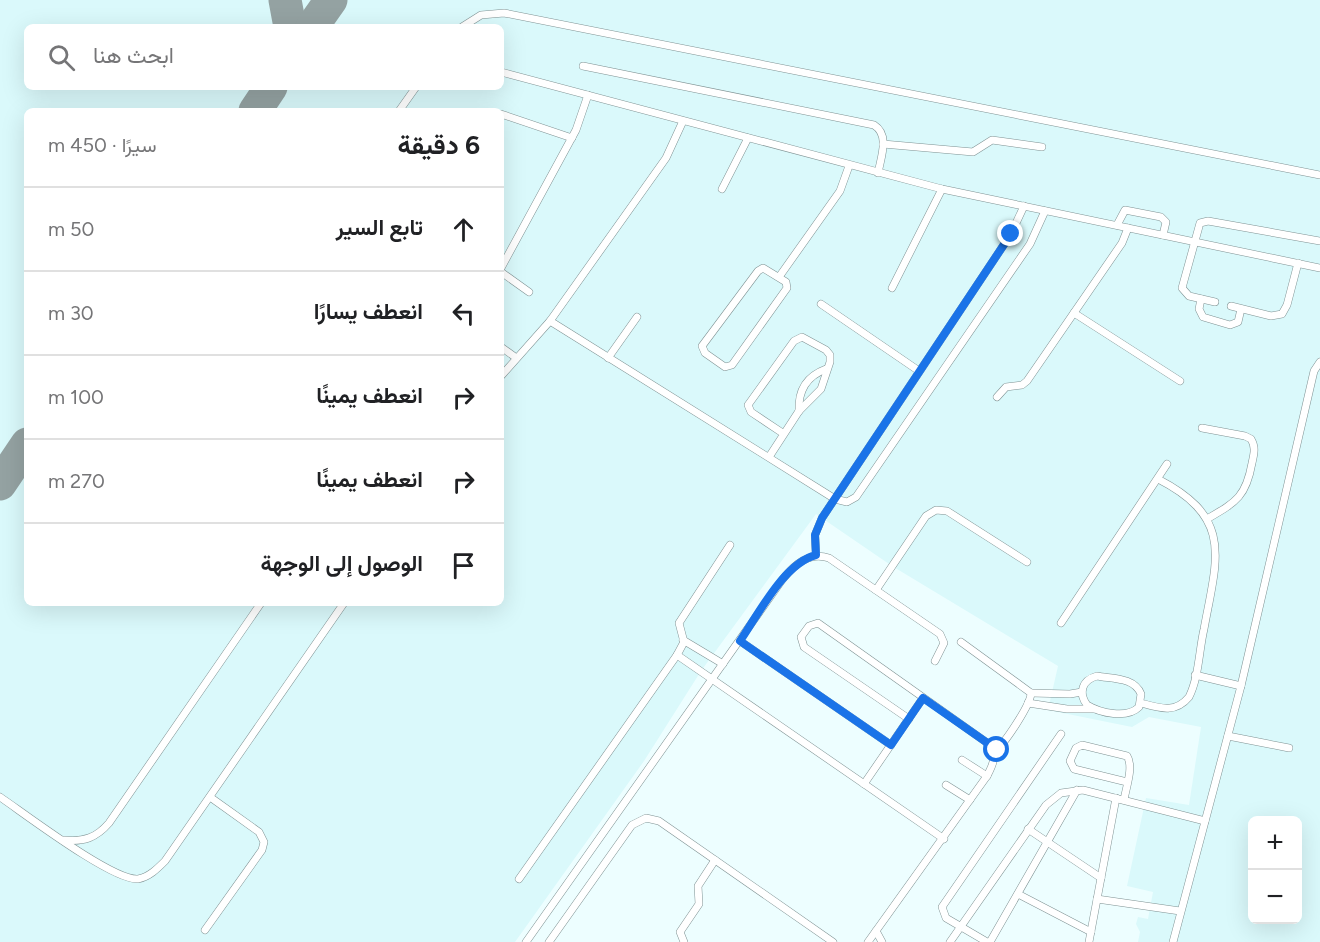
<!DOCTYPE html>
<html lang="ar">
<head>
<meta charset="utf-8">
<style>
	:root { --surface:#fff; --page:#f6f6f6; --text:#202124; --muted:#757577; --line:#e0e0e0 }
	body { margin:0; font-family:Figtree,Vazirmatn,sans-serif; background:var(--page); color:var(--text); direction:rtl }
	.controls { position:absolute; right:18px; bottom:18px; display:grid; overflow:hidden; border-radius:9px; box-shadow:0 6px 24px #0002 }
	.controls button { width:54px; height:54px; display:grid; place-items:center; padding:0; border:0; border-bottom:2px solid var(--line); background:var(--surface); color:var(--text); font:30px sans-serif }
	.stop { position:absolute; width:18px; height:18px; margin:-14px; border:4px solid #1a73e8; border-radius:50%; background:#fff }
	.stop.end { background:#1a73e8; border-color:#fff; box-shadow:0 2px 6px #0008 }
	.list { margin:0; padding:0; list-style:none }
	h2 { display:flex; justify-content:space-between; align-items:center; height:78px; margin:0; padding:0 24px; font-size:26px }
	h2 small { font-size:20px; font-weight:400; color:var(--muted) }
	.list li { display:grid; grid-template-columns:39px 1fr auto; gap:18px; align-items:center; box-sizing:border-box; height:84px; padding:0 24px; border-top:2px solid var(--line) }
	.list b { display:block; font-size:22px; white-space:nowrap }
	.list em { font-size:20px; font-style:normal; color:var(--muted) }
	.icon { flex:none; width:33px; height:33px; fill:none; stroke:currentColor; stroke-width:2; stroke-linecap:round; stroke-linejoin:round }
	.map { position:relative; flex:none; width:1320px; height:942px; overflow:hidden; direction:ltr }
	.search { position:absolute; background:var(--surface); box-shadow:0 6px 24px #0002; left:24px; top:24px; width:480px; height:66px; display:flex; align-items:center; gap:15px; box-sizing:border-box; padding:0 21px; border-radius:9px; color:var(--muted); font-size:22px }
	.panel { position:absolute; background:var(--surface); box-shadow:0 6px 24px #0002; left:24px; top:108px; width:480px; height:498px; border-radius:9px; direction:rtl }
	.map>svg:first-child { display:block }
	.built { fill:#daf9fb; fill-rule:evenodd }
	.lines { fill:none; stroke-linecap:round; stroke-linejoin:round }
	.taxiway { stroke:#94a2a2; stroke-width:33 }
	.service-casing { stroke:#7f9293; stroke-width:8 }
	.service { stroke:#fff; stroke-width:7 }
	.route { stroke:#1a73e8; stroke-width:8 }
</style>
</head>
<body>
<div class="map">
<svg width="1320" height="942" viewBox="0 0 1320 942">
	<rect width="100%" height="100%" fill="#edfeff"/>
	<path class="built" d="M0 0H1320V942H1138L1140 932 1136 924 1138 917 1148 919 1153 892 1127 886 1146 798 1189 805 1201 727 1149 717 1132 727 1048 710 1058 666 892 566 816 514 701 671 644 761 515 942H0ZM27 27H501V87H27ZM27 111H501V603H27ZM1252 820H1298V920H1252Z"/>
	<g class="lines">
		<g class="taxiway">
			<polyline points="285,0 290,27"/>
			<polyline points="312,27 331,0"/>
			<polyline points="255,111 271,87"/>
			<polyline points="0,484 27,444"/>
		</g>
		<defs>
			<g id="service">
				<polyline points="462,27 481,15 504,13 1320,175"/>
				<path d="M583 66 874 125C890 135 881 157 878 173"/>
				<polyline points="501,72 942,189 1320,268"/>
				<polyline points="399,111 416,87"/>
				<polyline points="501,114 572,138"/>
				<polyline points="883,144 973,152 992,140 1042,147"/>
				<polyline points="722,189 748,138"/>
				<polyline points="1117,225 1125,210 1161,217 1166,222 1163,235"/>
				<polyline points="501,268 576,130 588,95"/>
				<polygon points="763,268 786,282 787,288 732,365 725,367 705,353 702,346 758,271"/>
				<polyline points="501,272 529,292"/>
				<polyline points="779,277 840,191 849,166"/>
				<polyline points="892,288 942,189"/>
				<polyline points="1201,299 1199,309 1203,317 1230,325 1238,322 1241,309"/>
				<polyline points="1215,302 1189,296 1182,288 1200,223 1208,221 1320,241"/>
				<polyline points="821,304 919,371"/>
				<polyline points="1231,306 1271,316 1282,314 1287,305 1298,263"/>
				<polyline points="1074,313 1180,381"/>
				<polyline points="550,321 835,499 847,502 856,497 1030,244 1045,211"/>
				<polyline points="501,347 515,357"/>
				<polyline points="608,358 637,317"/>
				<polyline points="501,376 550,321 666,158 683,121"/>
				<polyline points="997,397 1006,387 1022,385 1027,381 1122,243 1128,228"/>
				<path d="M799 411C798 390 807 376 826 369"/>
				<path d="M1202 428 1245 436 1251 439C1256 447 1254 454 1252 463 1246 497 1236 502 1207 519"/>
				<polyline points="769,457 799,411 821,389 830,362 830,355 826,350 802,337 794,341 748,405 751,412 784,434"/>
				<polyline points="816,555 815,535 822,518 1011,234 1024,206"/>
				<polyline points="876,590 926,516 936,510 947,511 1027,562"/>
				<polyline points="1061,623 1167,464"/>
				<polyline points="683,640 723,664"/>
				<polyline points="740,641 891,745"/>
				<path d="M961 642 1031 693C1031 704 1004 745 994 752"/>
				<polyline points="677,655 944,839"/>
				<polyline points="1195,675 1241,686"/>
				<path d="M1097 676C1112 679 1134 677 1141 694L1139 707C1127 719 1100 713 1087 705 1078 693 1082 680 1097 676Z"/>
				<polyline points="1031,693 1070,694 1082,692"/>
				<polyline points="1028,703 1067,709 1094,709"/>
				<path d="M1141 703C1159 708 1175 714 1189 697 1199 677 1199 650 1204 629 1217 558 1234 518 1158 479"/>
				<polyline points="1228,736 1289,748"/>
				<polyline points="962,760 987,776"/>
				<polyline points="864,784 923,698"/>
				<polyline points="946,785 970,800"/>
				<path d="M0 797C25 814 113 881 138 879 149 877 157 869 165 861L344 603"/>
				<path d="M1124 800C1126 787 1134 767 1127 756L1082 745 1076 748 1070 761 1074 769 1127 782"/>
				<polyline points="1028,829 1101,878"/>
				<path d="M64 840C84 842 96 838 109 823L261 603"/>
				<polyline points="519,879 677,655 684,642 679,623 730,545"/>
				<polyline points="1018,894 1091,932"/>
				<polyline points="1097,899 1180,911"/>
				<polyline points="205,930 262,850 264,842 259,832 210,797"/>
				<polyline points="876,931 882,942"/>
				<path d="M526 942 782 580C794 565 809 551 829 558L940 634 944 643 935 661"/>
				<polyline points="549,942 632,825 646,818 659,821 833,942"/>
				<polyline points="684,942 680,932 699,904 698,886 715,860"/>
				<path d="M868 942 987 776C994 763 998 754 986 742L818 623 809 626 801 637 804 647 909 719"/>
				<polyline points="950,942 1046,805 1061,793 1083,790 1205,821"/>
				<polyline points="987,942 946,918 942,907 1061,734"/>
				<polyline points="990,942 1077,790"/>
				<polyline points="1089,942 1116,798"/>
				<polyline points="1173,942 1241,686 1314,371 1320,362"/>
			</g>
		</defs>
		<use href="#service" class="service-casing"/>
		<use href="#service" class="service"/>
	</g>
	<g class="lines">
		<path class="route" d="M997 750 994 752 986 742 923 698 891 745 740 641C758 615 784 563 816 555L815 535 822 518 1011 234"/>
	</g>
</svg>
<div class="controls">
<button>+</button>
<button>−</button>
</div>
<div class="stop" style="left:997px;top:750px"></div>
<div class="stop end" style="left:1011px;top:234px"></div>
<div class="search"><svg class="icon" aria-label="search" viewBox="0 0 24 24"><circle cx="10" cy="10" r="6"/><path d="M15 15l6 6"/></svg>ابحث هنا</div>
<section class="panel">
<h2>6 دقيقة<small>سيرًا · 450 m</small></h2>
<ul class="list">
<li><svg class="icon" aria-label="ahead" viewBox="0 0 24 24"><path d="M12 20V5M6 11l6-6 6 6"/></svg><div><b>تابع السير</b></div><em>50 m</em></li>
<li><svg class="icon" aria-label="left" viewBox="0 0 24 24"><path d="M17 20v-9H6M10 6l-5 5 5 5"/></svg><div><b>انعطف يسارًا</b></div><em>30 m</em></li>
<li><svg class="icon" aria-label="right" viewBox="0 0 24 24"><path d="M7 20v-9h11M14 6l5 5-5 5"/></svg><div><b>انعطف يمينًا</b></div><em>100 m</em></li>
<li><svg class="icon" aria-label="right" viewBox="0 0 24 24"><path d="M7 20v-9h11M14 6l5 5-5 5"/></svg><div><b>انعطف يمينًا</b></div><em>270 m</em></li>
<li><svg class="icon" aria-label="arrive" viewBox="0 0 24 24"><path d="M6 21V4h12l-3 4 3 4H6"/></svg><div><b>الوصول إلى الوجهة</b></div></li>
</ul>
</section>
</div>
</body>
</html>
